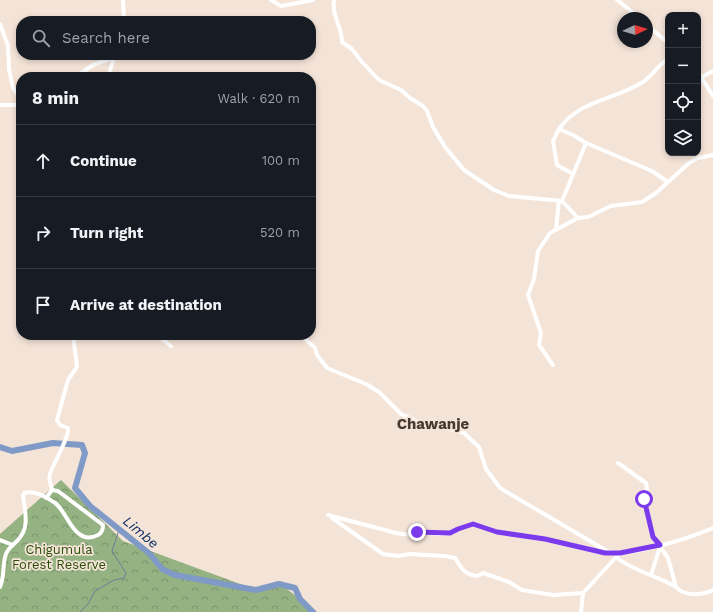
<!DOCTYPE html>
<html lang="en">
<head>
<meta charset="utf-8">
<style>
	:root { --surface:#171b24; --page:#20242c; --text:#f1f3f6; --muted:#9ea1a6; --line:#363941 }
	body { margin:0; font-family:"Work Sans",sans-serif; background:var(--page); color:var(--text) }
	.controls { position:absolute; right:12px; top:12px; display:grid; overflow:hidden; border-radius:8px; box-shadow:0 2px 6px #0003 }
	.controls button { width:36px; height:36px; display:grid; place-items:center; padding:0; border:0; border-bottom:1px solid var(--line); background:var(--surface); color:var(--text); font:20px sans-serif }
	.compass { position:absolute; left:617px; top:12px; width:36px; height:36px; border-radius:50%; background:var(--surface); box-shadow:0 2px 6px #0003; rotate:86deg }
	.stop { position:absolute; width:12px; height:12px; margin:-9px; border:3px solid #7c3aed; border-radius:50%; background:#fff }
	.stop.end { background:#7c3aed; border-color:#fff; box-shadow:0 1px 4px #0008 }
	.list { margin:0; padding:0; list-style:none }
	h2 { display:flex; justify-content:space-between; align-items:center; height:52px; margin:0; padding:0 16px; font-size:17px }
	h2 small { font-size:13px; font-weight:400; color:var(--muted) }
	.list li { display:grid; grid-template-columns:26px 1fr auto; gap:12px; align-items:center; box-sizing:border-box; height:72px; padding:0 16px; border-top:1px solid var(--line) }
	.list b { display:block; font-size:15px; white-space:nowrap }
	.list em { font-size:13px; font-style:normal; color:var(--muted) }
	.icon { flex:none; width:22px; height:22px; fill:none; stroke:currentColor; stroke-width:2; stroke-linecap:round; stroke-linejoin:round }
	.map { position:relative; flex:none; width:713px; height:612px; overflow:hidden }
	.search { position:absolute; background:var(--surface); box-shadow:0 2px 6px #0003; left:16px; top:16px; width:300px; height:44px; display:flex; align-items:center; gap:10px; box-sizing:border-box; padding:0 14px; border-radius:16px; color:var(--muted); font-size:15px }
	.panel { position:absolute; background:var(--surface); box-shadow:0 2px 6px #0003; left:16px; top:72px; width:300px; height:268px; border-radius:16px }
	.map>svg:first-child { display:block }
	.forest { fill:url(#forest-crowns) }
	.lines { fill:none; stroke-linecap:round; stroke-linejoin:round }
	.stream { stroke:#6b7c99; stroke-width:1 }
	.river { stroke:#7f9ac6; stroke-width:6 }
	.minor { stroke:#fff; stroke-width:4 }
	.route { stroke:#7c3aed; stroke-width:5 }
	.labels { text-anchor:middle; dominant-baseline:central; stroke-width:3.5; stroke-linejoin:round; paint-order:stroke }
	.park-label { font-size:13px; fill:#2b4f0a; stroke:#f4e3d7 }
	.water-label { font-size:14px; font-style:italic; fill:#0e2e64; stroke:#f4e3d7 }
	.quarter-label { font-size:15px; font-weight:bold; fill:#473a30; stroke:#f4e3d7 }
</style>
</head>
<body>
<div class="map">
<svg width="713" height="612" viewBox="0 0 713 612">
	<defs>
		<pattern id="forest-crowns" width="20" height="18" patternUnits="userSpaceOnUse"><rect width="20" height="18" fill="#95b283"/><path d="M2 6a3 3 0 1 1 6 0M12 15a3 3 0 1 1 6 0" fill="none" stroke="#7b926c"/></pattern>
	</defs>
	<rect width="100%" height="100%" fill="#f4e3d7"/>
	<polygon class="forest" points="61,480 123,541 257,590 279,583 317,612 0,612 0,534"/>
	<g class="lines">
		<polyline class="stream" points="80,612 88,604 95,591 114,580 124,578 126,573 112,551 119,530"/>
		<polyline class="river" points="0,447 12,451 53,443 82,445 85,453 75,488 90,506 150,554 162,569 175,575 256,590 279,584 295,588 300,599 313,612"/>
		<g class="minor">
			<polyline points="123,0 124,21"/>
			<polyline points="271,0 281,6 313,0"/>
			<path d="M334 0C331 14 342 27 342 42L352 49 362 62 379 80 401 90 410 98 423 106 427 111 433 127 445 147 464 170 494 190 509 196 562 201 578 218"/>
			<polyline points="617,0 640,18"/>
			<polyline points="0,24 8,46 9,69 13,88 21,99"/>
			<polyline points="647,25 668,43"/>
			<polyline points="698,72 713,96"/>
			<polyline points="76,77 93,65 115,57"/>
			<polyline points="108,77 115,55"/>
			<polyline points="702,77 713,71"/>
			<polyline points="0,105 21,105"/>
			<polyline points="559,129 553,141 557,165 573,174"/>
			<polyline points="586,143 652,171 668,182"/>
			<path d="M562 201 586 143 573 135 559 129C579 100 615 100 643 82 652 76 658 65 668 59"/>
			<polyline points="556,229 559,201"/>
			<polyline points="157,335 171,346"/>
			<path d="M301 335 315 348 317 355 327 368 366 384 379 392 401 414 428 426 454 430 464 433 479 447 486 469 500 488 607 551C628 559 691 537 713 528"/>
			<polyline points="553,365 539,345 541,333 528,295 534,279 538,251 550,233 578,218 588,217 611,206 642,202 656,193 689,163 698,158 713,155"/>
			<path d="M618 463 646 483 647 488 644 501 653 537 668 558 676 587C685 597 702 595 713 590"/>
			<path d="M52 490C51 485 48 479 50 474 53 464 70 436 68 428L60 425 57 420 68 380 77 367 73 335"/>
			<polyline points="328,515 396,533 410,535 421,531 438,534 450,533 458,529 473,524 497,532 545,539 602,553 609,553"/>
			<path d="M332 518 383 554 399 556 409 554 444 556 455 558C461 568 465 575 477 576L483 573 509 582 522 590 553 595 583 593"/>
			<polyline points="0,540 13,545"/>
			<path d="M617 558C634 571 657 576 676 587"/>
			<polyline points="651,575 660,547"/>
			<path d="M0 587C5 576 2 564 6 554 8 548 14 544 18 540 30 527 25 512 23 496L24 493C34 490 47 497 55 503 68 512 74 547 98 535 102 533 103 529 103 525L58 491 52 490 46 498"/>
			<polyline points="581,612 583,593 620,553"/>
		</g>
	</g>
	<g class="lines">
		<polyline class="route" points="417,532 450,533 458,529 473,524 497,532 545,539 605,553 620,553 660,545 653,537 644,499"/>
	</g>
	<g class="labels">
		<g class="park-label">
			<text x="59" y="549">Chigumula<tspan x="59" dy="15">Forest Reserve</tspan></text>
		</g>
		<g class="water-label">
			<text transform="translate(141 532) rotate(40)">Limbe</text>
		</g>
		<g class="quarter-label">
			<text x="433" y="424">Chawanje</text>
		</g>
	</g>
</svg>
<div class="controls">
<button>+</button>
<button>−</button>
<button><svg class="icon" aria-label="locate" viewBox="0 0 24 24"><circle cx="12" cy="12" r="6"/><path d="M12 2v4M12 18v4M2 12h4M18 12h4"/></svg></button>
<button><svg class="icon" aria-label="layers" viewBox="0 0 24 24"><path d="M12 4l9 5-9 5-9-5zM3 14l9 5 9-5"/></svg></button>
</div>
<svg class="compass" viewBox="-18 -18 36 36"><path d="M0-13l5 13h-10z" fill="#e53935"/><path d="M0 13l5-13h-10z" fill="#9ea1a6"/></svg>
<div class="stop" style="left:644px;top:499px"></div>
<div class="stop end" style="left:417px;top:532px"></div>
<div class="search"><svg class="icon" aria-label="search" viewBox="0 0 24 24"><circle cx="10" cy="10" r="6"/><path d="M15 15l6 6"/></svg>Search here</div>
<section class="panel">
<h2>8 min<small>Walk · 620 m</small></h2>
<ul class="list">
<li><svg class="icon" aria-label="ahead" viewBox="0 0 24 24"><path d="M12 20V5M6 11l6-6 6 6"/></svg><div><b>Continue</b></div><em>100 m</em></li>
<li><svg class="icon" aria-label="right" viewBox="0 0 24 24"><path d="M7 20v-9h11M14 6l5 5-5 5"/></svg><div><b>Turn right</b></div><em>520 m</em></li>
<li><svg class="icon" aria-label="arrive" viewBox="0 0 24 24"><path d="M6 21V4h12l-3 4 3 4H6"/></svg><div><b>Arrive at destination</b></div></li>
</ul>
</section>
</div>
</body>
</html>
